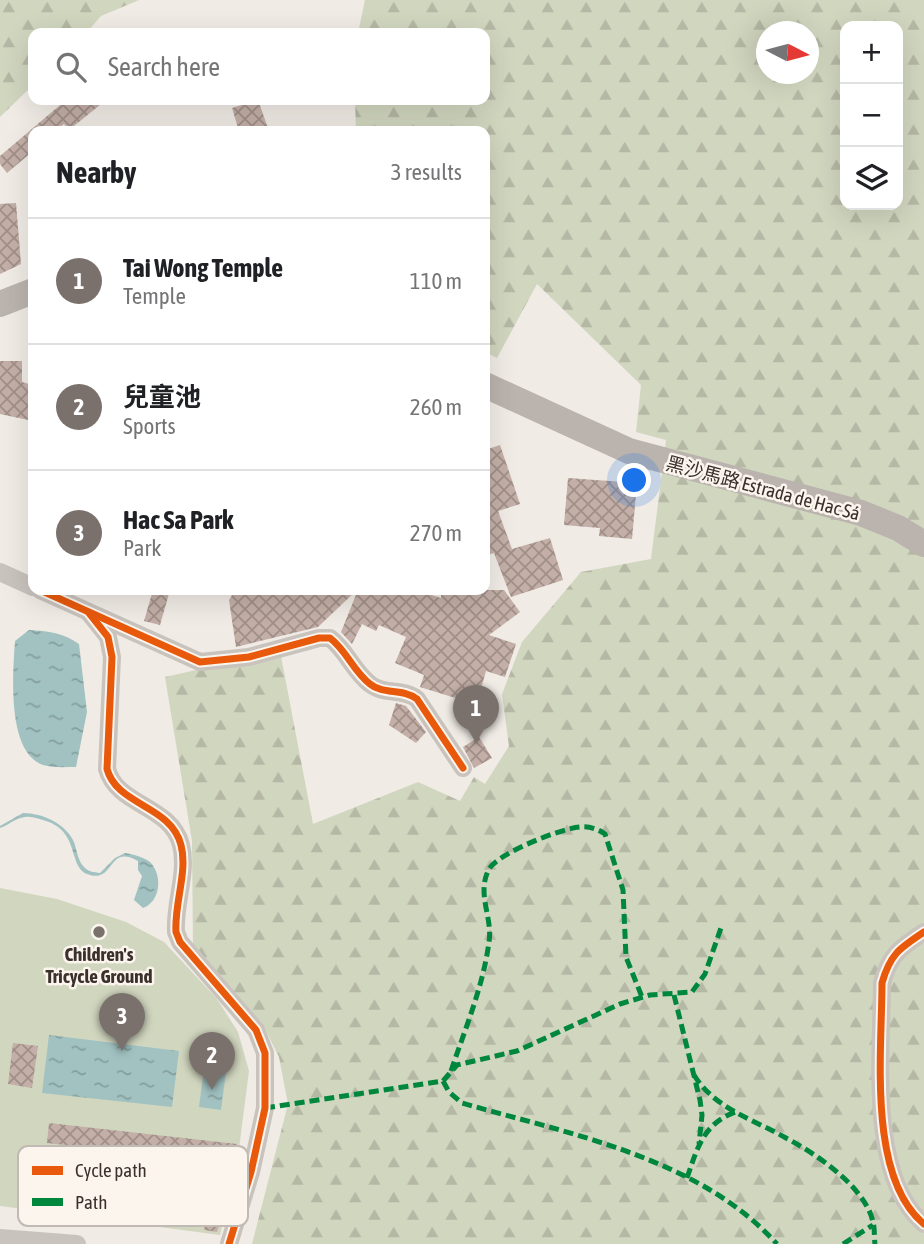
<!DOCTYPE html>
<html lang="en">
<head>
<meta charset="utf-8">
<style>
	:root { --surface:#fff; --page:#f6f6f6; --text:#202124; --muted:#757577; --line:#e0e0e0; --accent:#7a716c }
	body { margin:0; font-family:"Asap Condensed","Noto Sans SC",sans-serif; background:var(--page); color:var(--text) }
	.controls { position:absolute; right:21px; top:21px; display:grid; overflow:hidden; border-radius:14px; box-shadow:0 7px 28px #0002 }
	.controls button { width:63px; height:63px; display:grid; place-items:center; padding:0; border:0; border-bottom:2px solid var(--line); background:var(--surface); color:var(--text); font:35px sans-serif }
	.compass { position:absolute; left:756px; top:21px; width:63px; height:63px; border-radius:50%; background:var(--surface); box-shadow:0 7px 28px #0002; rotate:96deg }
	.you { position:absolute; left:635px; top:481px; width:24px; height:24px; margin:-18px; border:5px solid #fff; border-radius:50%; background:#1a73e8; box-shadow:0 0 0 10px #1a73e833 }
	.badge { display:grid; place-items:center; width:46px; height:46px; border-radius:50%; background:var(--accent); color:#fff; font-size:23px; font-weight:700 }
	.pin { position:absolute; translate:-50% -58px; filter:drop-shadow(0 2px 4px #0008) }
	.pin::after { content:''; position:absolute; top:37px; width:24px; height:21px; background:inherit; clip-path:polygon(0 0,100% 0,50% 100%) }
	.list { margin:0; padding:0; list-style:none }
	h2 { display:flex; justify-content:space-between; align-items:center; height:91px; margin:0; padding:0 28px; font-size:30px }
	h2 small { font-size:23px; font-weight:400; color:var(--muted) }
	.list li { display:grid; grid-template-columns:46px 1fr auto; gap:21px; align-items:center; box-sizing:border-box; height:126px; padding:0 28px; border-top:2px solid var(--line) }
	.list b { display:block; font-size:26px; white-space:nowrap }
	.list p { margin:0; font-size:23px; white-space:nowrap; color:var(--muted) }
	.list em { font-size:23px; font-style:normal; color:var(--muted) }
	.icon { flex:none; width:38px; height:38px; fill:none; stroke:currentColor; stroke-width:2; stroke-linecap:round; stroke-linejoin:round }
	.map { position:relative; flex:none; width:924px; height:1244px; overflow:hidden }
	.search { position:absolute; background:var(--surface); box-shadow:0 7px 28px #0002; left:28px; top:28px; width:462px; height:77px; display:flex; align-items:center; gap:18px; box-sizing:border-box; padding:0 24px; border-radius:14px; color:var(--muted); font-size:26px }
	.panel { position:absolute; background:var(--surface); box-shadow:0 7px 28px #0002; left:28px; top:126px; width:462px; height:469px; border-radius:14px }
	.map>svg:first-child { display:block }
	.green { fill:#d1d6bf }
	.forest { fill:url(#forest-firs); fill-rule:evenodd }
	.water { fill:url(#water-ripples) }
	.building { fill:url(#building-cross-hatch) }
	.lines { fill:none; stroke-linecap:round; stroke-linejoin:round }
	.street { stroke:#c9c3be; stroke-width:18 }
	.secondary { stroke:#bab3ae; stroke-width:26 }
	.quiet { stroke:#00873e; stroke-width:5; stroke-dasharray:10 5; stroke-linecap:butt }
	.cycleway-casing { stroke:#fbf5ee; stroke-width:11 }
	.cycleway { stroke:#e8590c; stroke-width:7 }
	.poi-dot { fill:#7a716c; stroke:#fbf5ee; stroke-width:2.5 }
	.labels { text-anchor:middle; dominant-baseline:central; stroke-width:5; stroke-linejoin:round; paint-order:stroke }
	.street-label { font-size:19px; fill:#3b302b; stroke:#fbf5ee }
	.poi-label { font-size:19px; font-weight:bold; fill:#3b302b; stroke:#fbf5ee }
	.key { fill:#fbf5ee; stroke:#c1bab4; stroke-width:2 }
	.key-label { font-size:19px; fill:#3b302b }
</style>
</head>
<body>
<div class="map">
<svg width="924" height="1244" viewBox="0 0 924 1244">
	<defs>
		<pattern id="forest-firs" width="22" height="20" patternUnits="userSpaceOnUse" patternTransform="scale(1.75)"><rect width="22" height="20" fill="#d1d6bf"/><path d="M5 1l3.5 6h-7zM16 11l3.5 6h-7z" fill="#b4b8a4"/></pattern>
		<pattern id="water-ripples" width="26" height="14" patternUnits="userSpaceOnUse" patternTransform="scale(1.75)"><rect width="26" height="14" fill="#a1c2c1"/><path d="M2 4q2-2 4 0t4 0M15 11q2-2 4 0t4 0" fill="none" stroke="#849e9d"/></pattern>
		<pattern id="building-cross-hatch" width="8" height="8" patternUnits="userSpaceOnUse" patternTransform="scale(1.75)"><rect width="8" height="8" fill="#c3afa7"/><path d="M0 0l8 8M0 8l8-8" fill="none" stroke="#a08f88"/></pattern>
	</defs>
	<rect width="100%" height="100%" fill="#f0ebe5"/>
	<polygon class="green" points="0,888 57,899 126,922 164,942 217,999 238,1032 249,1071 237,1164 220,1235 0,1206"/>
	<g class="forest">
		<polygon points="0,0 139,0 101,16 86,33 33,33 33,85 0,117"/>
		<path d="M365 0H924V1244H252L288 1104 279 1057 265 1029 193 948 192 841 165 677 280 651 313 824 418 782 460 801 474 777 485 784 509 746 502 694 522 642 581 572 651 559 666 440 636 432 641 385 537 284 497 358 485 352V131H356L355 100H485V33H358ZM845 26H898V205H845ZM766 32H808V74H766Z"/>
	</g>
	<g class="water">
		<path d="M29 630C49 631 63 633 79 644L87 712 76 767C65 767 53 768 43 765 6 752 13 672 15 641Z"/>
		<path d="M23 813C43 813 66 824 74 842 77 851 78 862 85 868 89 872 94 872 100 873L115 858 125 853C132 854 147 858 151 863 163 877 160 902 143 908L134 900 142 876 138 870V861C107 843 115 885 87 874 68 866 80 832 46 821 39 819 32 816 25 817 15 818 9 825 0 828V826Z"/>
		<polygon points="49,1035 179,1051 172,1107 42,1093"/>
		<polygon points="204,1069 226,1072 221,1110 199,1107"/>
	</g>
	<g class="building">
		<polygon points="66,100 106,100 69,130 64,124 55,131 33,131 33,151 7,173 0,164 0,156"/>
		<polygon points="258,100 269,131 239,131 232,108"/>
		<polygon points="16,203 21,264 0,274 0,204"/>
		<polygon points="0,361 22,361 22,382 33,385 33,421 0,414"/>
		<polygon points="500,445 520,504 498,511 512,549 550,538 563,580 511,597 494,553 485,556 485,450"/>
		<polygon points="568,478 637,483 632,539 599,536 600,528 564,525"/>
		<polygon points="153,590 170,590 160,625 144,621"/>
		<polygon points="235,590 357,590 318,627 236,647 229,600"/>
		<polygon points="358,590 416,590 441,598 441,590 504,590 520,612 489,635 516,644 505,677 486,671 480,692 490,720 474,726 465,701 420,687 424,675 395,663 406,637 379,625 376,631 362,624 352,644 341,632"/>
		<polygon points="396,703 406,706 426,732 416,743 389,725"/>
		<polygon points="479,737 492,758 474,768 463,747"/>
		<polygon points="13,1043 38,1046 32,1088 8,1084"/>
		<polygon points="49,1123 237,1144 229,1191 217,1232 204,1230 209,1190 183,1188 187,1159 47,1143"/>
	</g>
	<g class="lines">
		<g class="street">
			<polyline points="0,572 33,587"/>
			<path d="M40 590 200 662 249 657 319 638H330C347 651 353 671 370 684 383 695 403 688 417 699L463 768"/>
			<path d="M89 613 108 637 112 657 107 769C117 806 171 805 181 845 188 872 174 904 176 932L180 942 256 1030 265 1053V1108L251 1172 229 1244"/>
			<path d="M924 932C900 948 890 954 882 983 882 1050 867 1177 924 1224"/>
			<polyline points="0,1238 77,1244"/>
		</g>
		<g class="secondary">
			<polyline points="0,304 33,291"/>
			<polyline points="485,385 629,451 861,513 898,528 924,544"/>
		</g>
		<g class="quiet">
			<polyline points="674,995 700,1100 702,1115 699,1144"/>
			<path d="M451 1071C465 1029 483 987 489 942 493 917 476 894 489 869 498 853 562 828 580 827 589 826 598 829 605 834L623 890 626 957 642 997"/>
			<path d="M694 1075C715 1109 753 1119 786 1138 809 1150 829 1164 848 1182 858 1192 870 1207 873 1222 875 1229 874 1237 875 1244"/>
			<path d="M443 1081 449 1092 462 1103C569 1134 698 1157 777 1244"/>
			<polyline points="265,1108 443,1081 457,1065 517,1051 620,1004 650,995 692,992 705,974 722,925"/>
			<path d="M687 1178C697 1149 703 1124 735 1112"/>
			<polyline points="843,1244 873,1225"/>
		</g>
		<defs>
			<g id="cycleway">
				<path d="M40 590 200 662 249 657 319 638H330C347 651 353 671 370 684 383 695 403 688 417 699L463 768"/>
				<path d="M89 613 108 637 112 657 107 769C117 806 171 805 181 845 188 872 174 904 176 932L180 942 256 1030 265 1053V1108L251 1172 229 1244"/>
				<path d="M924 932C900 948 890 954 882 983 882 1050 867 1177 924 1224"/>
			</g>
		</defs>
		<use href="#cycleway" class="cycleway-casing"/>
		<use href="#cycleway" class="cycleway"/>
	</g>
	<circle class="poi-dot" cx="99" cy="932" r="7"/>
	<g class="labels">
		<g class="street-label">
			<text transform="translate(763 488) rotate(15)">黑沙馬路 Estrada de Hac Sá</text>
		</g>
		<g class="poi-label">
			<text x="99" y="954">Children's<tspan x="99" dy="22">Tricycle Ground</tspan></text>
		</g>
	</g>
	<rect x="18" y="1146" width="230" height="80" rx="10" class="key"/>
	<rect x="32" y="1166" width="31" height="9" fill="#e8590c"/>
	<rect x="32" y="1198" width="31" height="8" fill="#00873e"/>
	<g class="key-label">
		<text x="75" y="1177">Cycle path</text>
		<text x="75" y="1209">Path</text>
	</g>
</svg>
<div class="controls">
<button>+</button>
<button>−</button>
<button><svg class="icon" aria-label="layers" viewBox="0 0 24 24"><path d="M12 4l9 5-9 5-9-5zM3 14l9 5 9-5"/></svg></button>
</div>
<svg class="compass" viewBox="-18 -18 36 36"><path d="M0-13l5 13h-10z" fill="#e53935"/><path d="M0 13l5-13h-10z" fill="#757577"/></svg>
<div class="you"></div>
<div class="pin badge" style="left:476px;top:743px">1</div>
<div class="pin badge" style="left:212px;top:1090px">2</div>
<div class="pin badge" style="left:122px;top:1051px">3</div>
<div class="search"><svg class="icon" aria-label="search" viewBox="0 0 24 24"><circle cx="10" cy="10" r="6"/><path d="M15 15l6 6"/></svg>Search here</div>
<section class="panel">
<h2>Nearby<small>3 results</small></h2>
<ul class="list">
<li><span class="badge">1</span><div><b>Tai Wong Temple</b><p>Temple</p></div><em>110 m</em></li>
<li><span class="badge">2</span><div><b>兒童池</b><p>Sports</p></div><em>260 m</em></li>
<li><span class="badge">3</span><div><b>Hac Sa Park</b><p>Park</p></div><em>270 m</em></li>
</ul>
</section>
</div>
</body>
</html>
